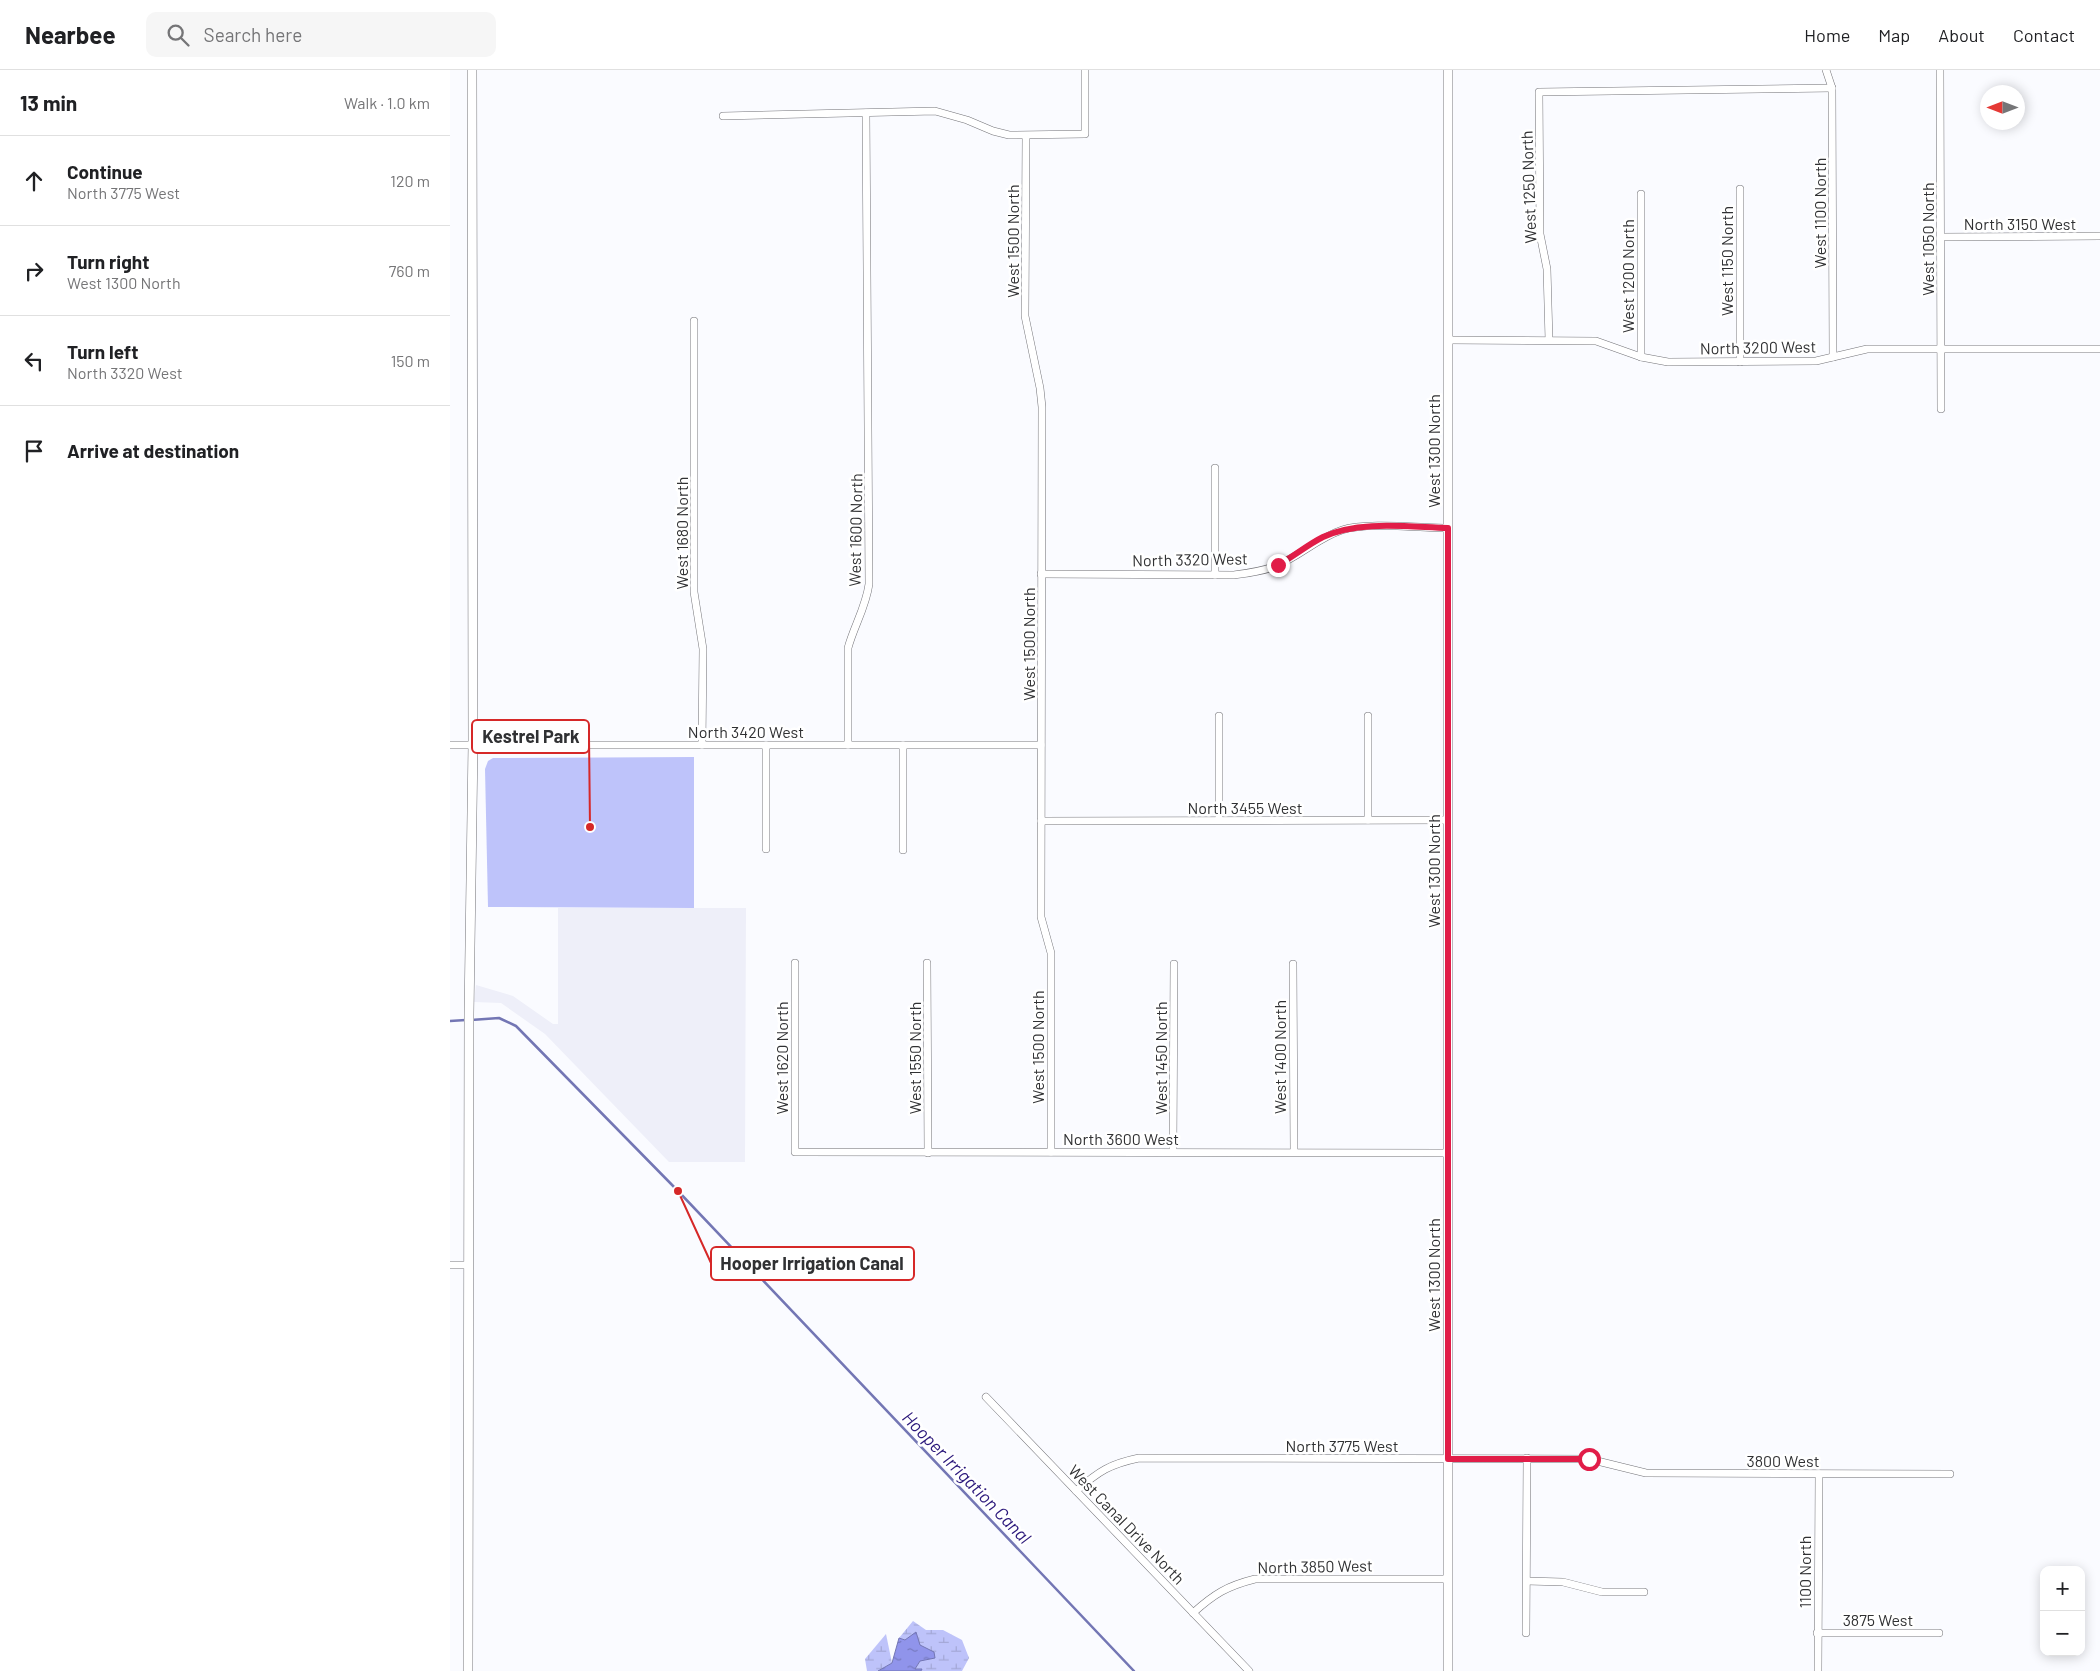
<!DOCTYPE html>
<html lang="en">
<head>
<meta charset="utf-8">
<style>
	:root { --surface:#fff; --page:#f6f6f6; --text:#202124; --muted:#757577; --line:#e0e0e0 }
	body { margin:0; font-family:Barlow,sans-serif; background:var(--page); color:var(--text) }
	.controls { position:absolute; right:15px; bottom:15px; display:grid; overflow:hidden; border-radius:10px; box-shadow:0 2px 12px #0003 }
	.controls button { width:45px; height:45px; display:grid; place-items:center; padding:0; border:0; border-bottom:1px solid var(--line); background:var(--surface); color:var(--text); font:25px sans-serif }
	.compass { position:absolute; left:1530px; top:15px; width:45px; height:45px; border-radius:50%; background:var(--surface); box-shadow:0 2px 12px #0003; rotate:270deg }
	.stop { position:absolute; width:15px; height:15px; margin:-11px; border:4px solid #e11d48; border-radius:50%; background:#fff }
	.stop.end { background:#e11d48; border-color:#fff; box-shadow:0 1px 5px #0008 }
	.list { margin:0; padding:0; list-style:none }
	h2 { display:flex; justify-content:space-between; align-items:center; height:65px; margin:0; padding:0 20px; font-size:21px }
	h2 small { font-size:16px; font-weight:400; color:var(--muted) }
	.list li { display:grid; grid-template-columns:32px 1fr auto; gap:15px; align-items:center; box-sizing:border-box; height:90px; padding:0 20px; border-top:1px solid var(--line) }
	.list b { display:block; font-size:19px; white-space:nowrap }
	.list p { margin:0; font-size:16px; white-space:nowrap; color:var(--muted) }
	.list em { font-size:16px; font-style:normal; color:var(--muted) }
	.icon { flex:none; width:28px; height:28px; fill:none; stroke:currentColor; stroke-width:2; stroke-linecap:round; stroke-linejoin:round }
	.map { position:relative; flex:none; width:1650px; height:1601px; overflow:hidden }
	header { display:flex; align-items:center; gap:30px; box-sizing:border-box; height:70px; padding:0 25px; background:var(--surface); border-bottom:1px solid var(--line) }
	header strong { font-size:24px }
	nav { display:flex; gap:28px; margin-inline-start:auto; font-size:18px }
	.search { width:350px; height:45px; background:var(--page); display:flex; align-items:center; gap:12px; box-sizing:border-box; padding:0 18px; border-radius:10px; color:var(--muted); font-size:19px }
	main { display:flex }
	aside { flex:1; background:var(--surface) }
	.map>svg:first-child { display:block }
	.built { fill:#eeeff9 }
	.wetland { fill:url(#wetland-marsh) }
	.green { fill:#bec3fa }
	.water { fill:url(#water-ripples); stroke:#7376b4 }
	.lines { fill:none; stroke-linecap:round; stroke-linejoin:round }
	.stream { stroke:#7376b4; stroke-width:2.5 }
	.minor-casing { stroke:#737378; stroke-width:8 }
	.tertiary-casing { stroke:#737378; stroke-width:10 }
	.secondary-casing { stroke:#737378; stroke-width:10 }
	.minor { stroke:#fff; stroke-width:7 }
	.tertiary { stroke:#fff; stroke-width:9 }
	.secondary { stroke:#fff; stroke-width:9 }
	.route { stroke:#e11d48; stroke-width:6 }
	.labels { text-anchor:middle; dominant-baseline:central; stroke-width:5; stroke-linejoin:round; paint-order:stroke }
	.street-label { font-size:16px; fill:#303133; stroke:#fff }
	.water-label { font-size:18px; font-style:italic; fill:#2a177b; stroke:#fff }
	.leader { fill:none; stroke:#d62828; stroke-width:2 }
	.callout-dot { fill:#d62828; stroke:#fff; stroke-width:2 }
	.callout { fill:#fff; stroke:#d62828; stroke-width:2 }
	.callout-label { font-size:18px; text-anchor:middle; font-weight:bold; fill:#303133 }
</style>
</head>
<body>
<header>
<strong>Nearbee</strong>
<div class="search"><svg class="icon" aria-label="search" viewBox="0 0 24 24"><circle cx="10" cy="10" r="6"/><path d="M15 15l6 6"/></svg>Search here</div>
<nav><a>Home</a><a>Map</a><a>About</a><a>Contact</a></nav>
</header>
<main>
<aside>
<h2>13 min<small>Walk · 1.0 km</small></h2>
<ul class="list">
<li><svg class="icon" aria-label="ahead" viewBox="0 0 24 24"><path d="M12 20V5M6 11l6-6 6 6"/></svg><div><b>Continue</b><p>North 3775 West</p></div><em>120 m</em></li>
<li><svg class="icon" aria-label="right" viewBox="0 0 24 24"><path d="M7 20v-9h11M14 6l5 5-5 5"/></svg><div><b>Turn right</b><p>West 1300 North</p></div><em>760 m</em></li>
<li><svg class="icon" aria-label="left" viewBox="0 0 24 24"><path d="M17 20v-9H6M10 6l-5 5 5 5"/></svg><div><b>Turn left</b><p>North 3320 West</p></div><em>150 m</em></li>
<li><svg class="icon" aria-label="arrive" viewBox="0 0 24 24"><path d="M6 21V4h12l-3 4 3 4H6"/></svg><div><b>Arrive at destination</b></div></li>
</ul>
</aside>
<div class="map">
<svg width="1650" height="1601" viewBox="0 0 1650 1601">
	<defs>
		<pattern id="wetland-marsh" width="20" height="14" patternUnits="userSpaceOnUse" patternTransform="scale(1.25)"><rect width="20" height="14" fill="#bec3fa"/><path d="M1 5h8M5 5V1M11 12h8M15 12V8" fill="none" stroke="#a4a8d7"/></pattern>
		<pattern id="water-ripples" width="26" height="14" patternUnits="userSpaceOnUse" patternTransform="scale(1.25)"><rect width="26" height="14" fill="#9094eb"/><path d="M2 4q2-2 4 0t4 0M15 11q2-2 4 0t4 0" fill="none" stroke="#7679bf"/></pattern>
	</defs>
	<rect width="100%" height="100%" fill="#fafbff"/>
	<polygon class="built" points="108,838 296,838 295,1092 219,1092 95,964 51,933 24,932 26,915 63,926 103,954 108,954"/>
	<g class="wetland">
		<polygon points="463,1551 476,1560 493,1560 512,1570 519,1588 512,1601 471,1601 472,1600 465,1599 470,1591 455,1570 449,1568"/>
		<polygon points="436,1564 442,1593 428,1601 417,1601 415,1589"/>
	</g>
	<polygon class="green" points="244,687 244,838 38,837 35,699 38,691 43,688"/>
	<polygon class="water" points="466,1562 470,1575 484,1582 485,1588 470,1591 465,1599 472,1599 471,1601 428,1601 442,1593 449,1568 455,1570"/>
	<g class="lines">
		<g class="stream">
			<polyline points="21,950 49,948 66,956 228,1121 684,1601"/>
			<polyline points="0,951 16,950"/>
		</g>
		<defs>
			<g id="minor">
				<polyline points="1376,0 1382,18 1383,287"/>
				<polyline points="1490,0 1491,339"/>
				<polyline points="273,46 485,41 517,50 543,61 559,65 635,64 635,0"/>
				<polyline points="576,66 575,246 590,318 592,337 591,847 601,883 601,1082"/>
				<polyline points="1290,119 1290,292"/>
				<polyline points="1191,124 1191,287"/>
				<polyline points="1491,167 1650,166"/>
				<polyline points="244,251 244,522 253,579 252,675"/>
				<polyline points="998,270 1146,271 1191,287 1218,292 1366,291 1417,279 1650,279"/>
				<polyline points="1099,270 1097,199 1090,164 1089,22 1382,18"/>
				<polyline points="765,398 765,505"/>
				<path d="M591 504 784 505C799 503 815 501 828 495 851 485 868 468 892 460 917 452 970 458 998 458"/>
				<polyline points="769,646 769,750"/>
				<polyline points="918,646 918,750"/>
				<polyline points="0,675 591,675"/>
				<polyline points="316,675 316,779"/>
				<path d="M398 675V578C404 556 416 537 419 514L416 43"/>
				<polyline points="591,751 998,750"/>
				<polyline points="453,780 453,675"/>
				<polyline points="345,893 345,1082 998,1083"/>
				<polyline points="477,893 478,1083"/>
				<polyline points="843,894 844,1081"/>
				<polyline points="723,1081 724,894"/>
				<polyline points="0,1195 18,1195"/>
				<polyline points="536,1327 799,1601"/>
				<path d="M626 1421C649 1401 660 1394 689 1388L1139 1389 1196 1403 1500 1404"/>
				<polyline points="1077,1511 1113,1512 1152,1522 1194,1522"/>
				<path d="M743 1543C764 1524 777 1516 805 1509H998"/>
				<polyline points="1076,1563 1077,1388"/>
				<polyline points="1367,1563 1489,1563"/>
				<polyline points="1368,1601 1369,1404"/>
			</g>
			<polyline id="tertiary" points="998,0 998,1601"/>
			<polyline id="secondary" points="18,1601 19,944 23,675 22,0"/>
		</defs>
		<use href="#minor" class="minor-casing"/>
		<use href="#tertiary" class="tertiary-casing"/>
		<use href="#secondary" class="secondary-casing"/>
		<use href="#minor" class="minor"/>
		<use href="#tertiary" class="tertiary"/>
		<use href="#secondary" class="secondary"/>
	</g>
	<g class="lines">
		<path class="route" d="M828 495C843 487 857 475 873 467 909 450 959 457 998 458V1389H1139"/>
	</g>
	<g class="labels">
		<g class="street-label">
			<text transform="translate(1078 117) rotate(-92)">West 1250 North</text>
			<text transform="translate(1369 143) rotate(-90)">West 1100 North</text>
			<text x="1570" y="153">North 3150 West</text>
			<text transform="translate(1477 169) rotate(-90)">West 1050 North</text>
			<text transform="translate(562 171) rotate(-90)">West 1500 North</text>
			<text transform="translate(1276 191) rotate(-90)">West 1150 North</text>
			<text transform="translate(1177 206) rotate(-90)">West 1200 North</text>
			<text transform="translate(1308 277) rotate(-1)">North 3200 West</text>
			<text transform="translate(983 381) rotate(-90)">West 1300 North</text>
			<text transform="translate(405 460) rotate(-89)">West 1600 North</text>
			<text transform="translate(231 463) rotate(-90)">West 1680 North</text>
			<text transform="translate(740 489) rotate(-1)">North 3320 West</text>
			<text transform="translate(578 574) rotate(-90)">West 1500 North</text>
			<text x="296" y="661">North 3420 West</text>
			<text x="795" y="737">North 3455 West</text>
			<text transform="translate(983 801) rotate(-90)">West 1300 North</text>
			<text transform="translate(587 977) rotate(-90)">West 1500 North</text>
			<text transform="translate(829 987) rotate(-90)">West 1400 North</text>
			<text transform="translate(331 988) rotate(-90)">West 1620 North</text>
			<text transform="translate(464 988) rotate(-90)">West 1550 North</text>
			<text transform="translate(710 988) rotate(-90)">West 1450 North</text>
			<text x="671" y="1068">North 3600 West</text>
			<text transform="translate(983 1205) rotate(-90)">West 1300 North</text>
			<text x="892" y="1375">North 3775 West</text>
			<text x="1333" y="1390">3800 West</text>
			<text transform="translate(677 1454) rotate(46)">West Canal Drive North</text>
			<text transform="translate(865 1496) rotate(-1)">North 3850 West</text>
			<text transform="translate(1354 1502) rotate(-90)">1100 North</text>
			<text x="1428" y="1549">3875 West</text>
		</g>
		<g class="water-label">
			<text transform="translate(517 1407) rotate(46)">Hooper Irrigation Canal</text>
		</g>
	</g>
	<path class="leader" d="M140 757L139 667M228 1121L261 1193"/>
	<g class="callout-dot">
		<circle cx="140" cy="757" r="5"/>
		<circle cx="228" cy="1121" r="5"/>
	</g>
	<g class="callout">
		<rect x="22" y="650" width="117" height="33" rx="5"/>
		<rect x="261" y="1177" width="203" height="33" rx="5"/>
	</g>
	<g class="callout-label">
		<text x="81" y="673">Kestrel Park</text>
		<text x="362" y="1200">Hooper Irrigation Canal</text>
	</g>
</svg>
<div class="controls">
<button>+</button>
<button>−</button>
</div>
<svg class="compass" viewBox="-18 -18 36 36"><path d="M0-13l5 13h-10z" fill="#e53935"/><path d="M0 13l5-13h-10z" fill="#757577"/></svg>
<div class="stop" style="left:1139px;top:1389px"></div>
<div class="stop end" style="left:828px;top:495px"></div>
</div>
</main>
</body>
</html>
